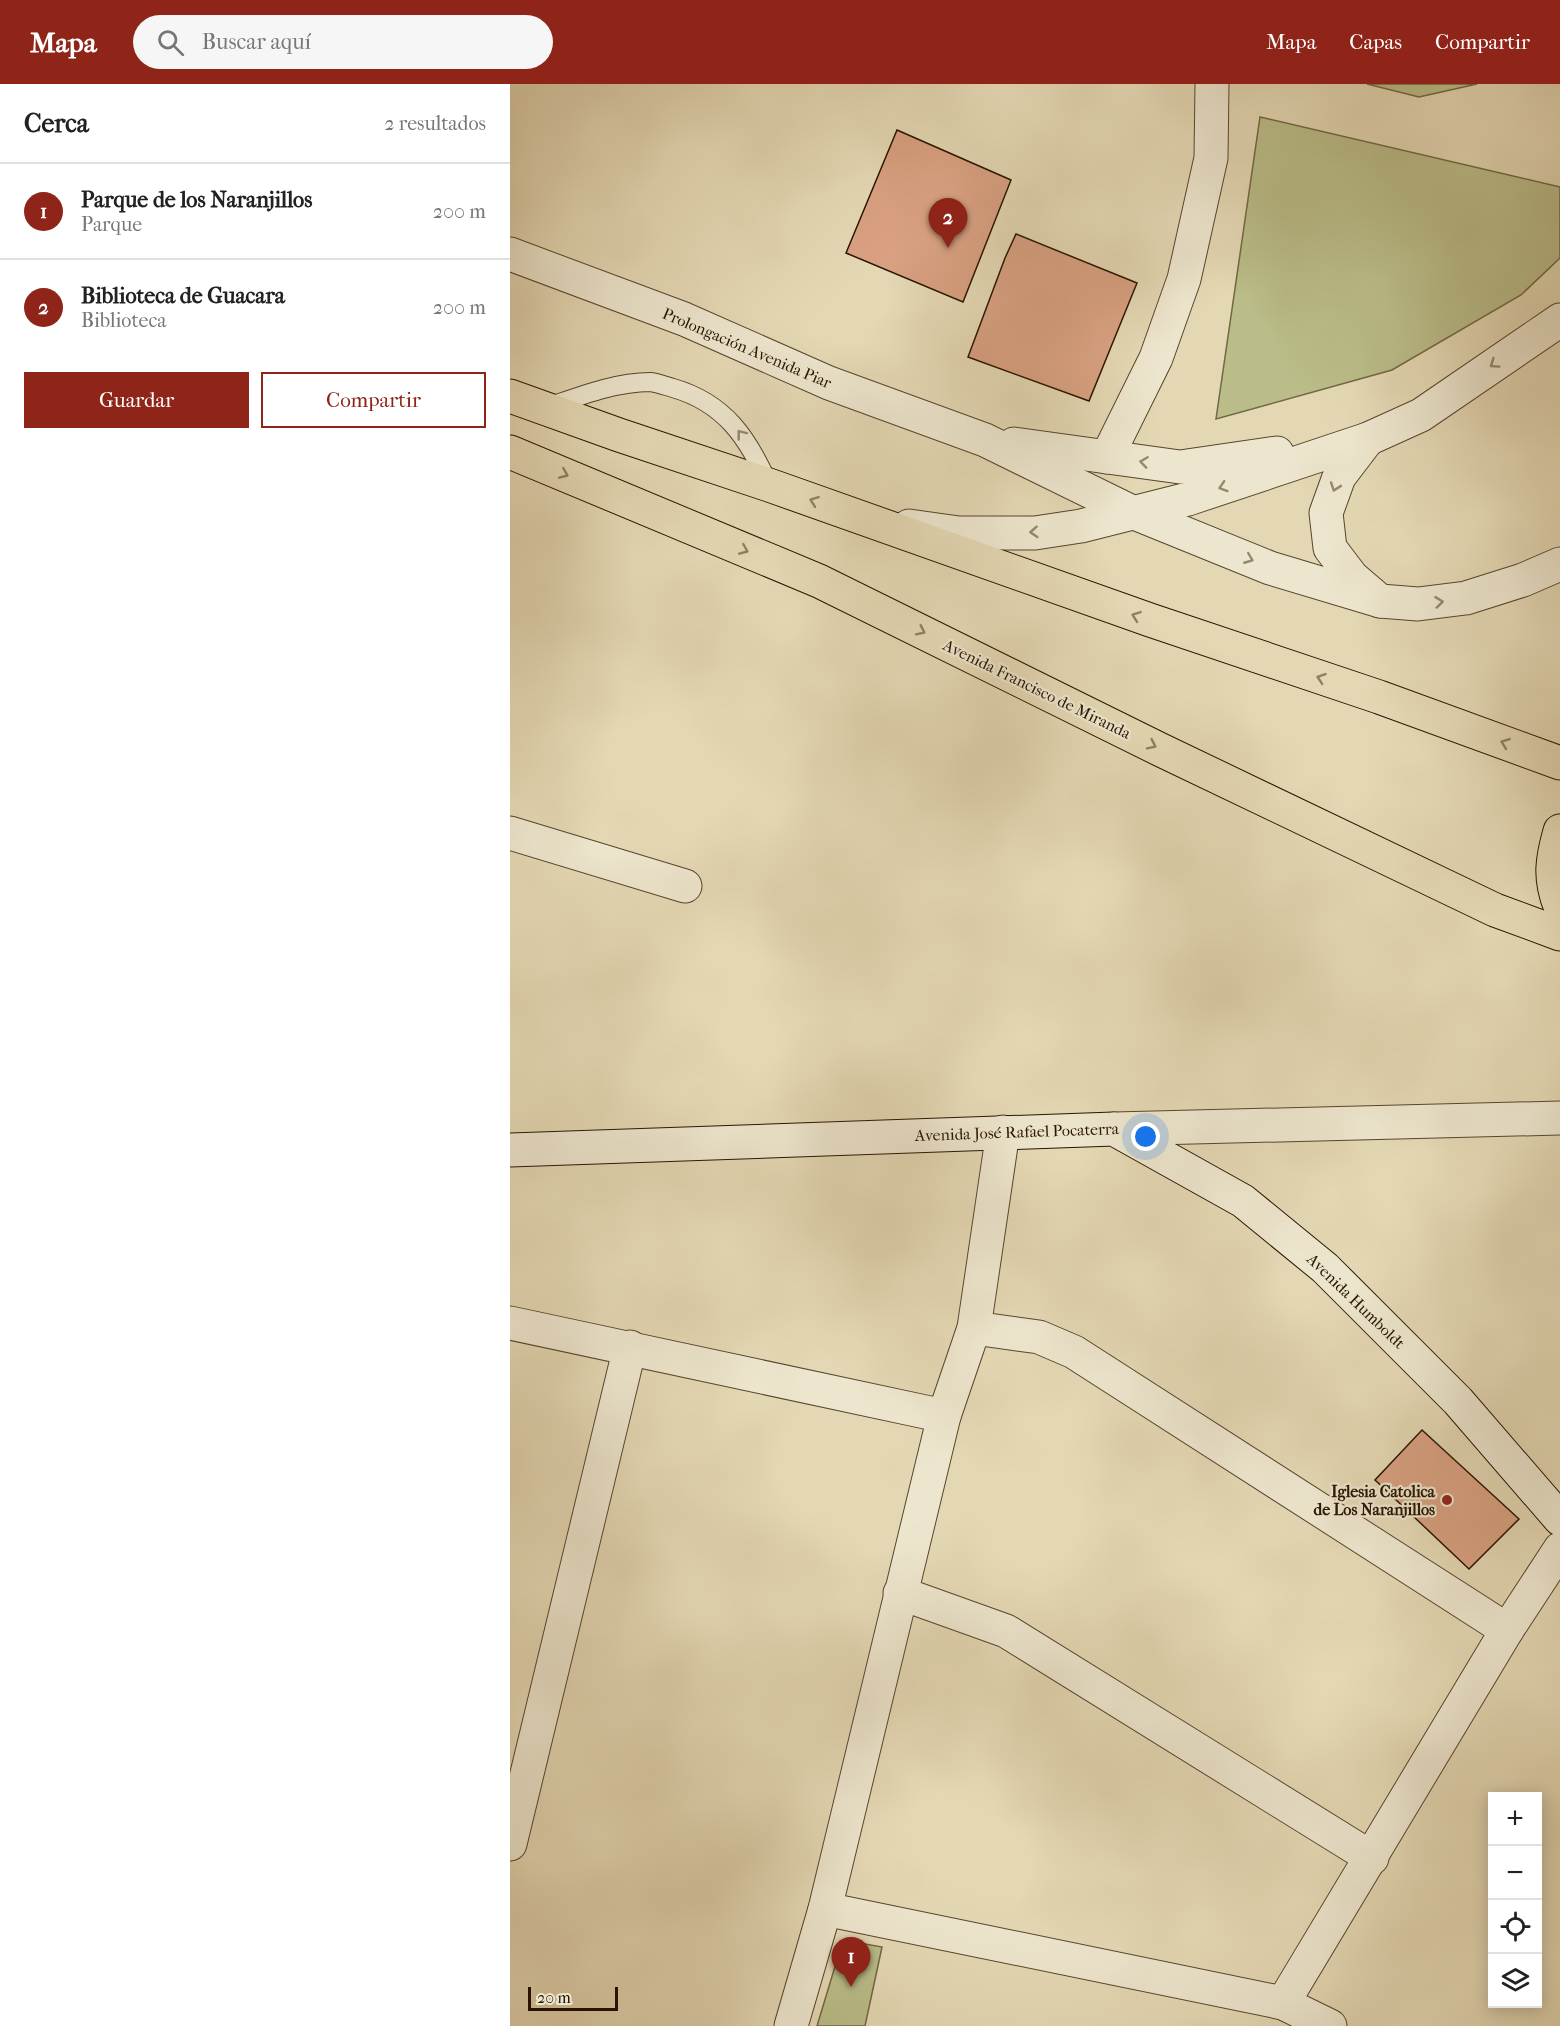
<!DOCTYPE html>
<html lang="es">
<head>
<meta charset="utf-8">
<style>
	:root { --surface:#fff; --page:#f6f6f6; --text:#222; --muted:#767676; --line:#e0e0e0; --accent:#8f2418 }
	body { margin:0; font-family:"IM FELL French Canon",serif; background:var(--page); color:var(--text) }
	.controls { position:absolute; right:18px; bottom:18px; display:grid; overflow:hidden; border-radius:0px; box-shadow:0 3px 15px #0003 }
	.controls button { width:54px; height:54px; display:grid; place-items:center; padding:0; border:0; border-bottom:2px solid var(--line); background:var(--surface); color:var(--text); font:30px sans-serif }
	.scale { position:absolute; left:18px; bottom:15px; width:90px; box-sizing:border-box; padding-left:6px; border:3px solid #281400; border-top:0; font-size:16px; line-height:21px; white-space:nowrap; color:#281400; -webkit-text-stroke:4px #ede6ce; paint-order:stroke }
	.you { position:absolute; left:636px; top:1053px; width:21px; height:21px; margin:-15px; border:4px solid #fff; border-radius:50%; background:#1a73e8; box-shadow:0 0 0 9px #1a73e833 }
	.badge { display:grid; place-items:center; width:39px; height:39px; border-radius:50%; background:var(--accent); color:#fff; font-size:20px; font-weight:700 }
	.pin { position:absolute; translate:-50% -50px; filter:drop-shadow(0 2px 3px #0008) }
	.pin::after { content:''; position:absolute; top:32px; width:21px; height:18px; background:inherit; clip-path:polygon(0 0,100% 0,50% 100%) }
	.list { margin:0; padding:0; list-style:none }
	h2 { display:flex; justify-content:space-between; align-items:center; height:78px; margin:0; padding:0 24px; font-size:26px }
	h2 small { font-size:20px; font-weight:400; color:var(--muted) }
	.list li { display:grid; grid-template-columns:39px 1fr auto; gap:18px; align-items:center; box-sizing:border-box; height:96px; padding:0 24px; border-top:2px solid var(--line) }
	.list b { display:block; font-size:22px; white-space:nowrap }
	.list p { margin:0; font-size:20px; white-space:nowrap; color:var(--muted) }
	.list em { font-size:20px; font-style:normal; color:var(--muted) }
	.actions { display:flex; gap:12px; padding:18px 24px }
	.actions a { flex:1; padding:14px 0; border:2px solid var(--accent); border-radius:0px; text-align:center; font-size:21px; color:var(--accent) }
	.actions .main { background:var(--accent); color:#fff }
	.icon { flex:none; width:33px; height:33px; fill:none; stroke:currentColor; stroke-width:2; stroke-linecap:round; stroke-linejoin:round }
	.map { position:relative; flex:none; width:1050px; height:1942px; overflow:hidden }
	header { display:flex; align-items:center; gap:36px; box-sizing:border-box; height:84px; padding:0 30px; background:var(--accent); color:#fff }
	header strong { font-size:28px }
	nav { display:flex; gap:33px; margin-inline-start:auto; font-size:21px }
	.search { width:420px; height:54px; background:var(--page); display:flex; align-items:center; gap:15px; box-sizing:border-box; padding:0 21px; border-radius:33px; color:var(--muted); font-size:22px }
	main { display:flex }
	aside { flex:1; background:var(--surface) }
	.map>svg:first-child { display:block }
	.green { fill:#babd89; stroke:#716844; stroke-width:1.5 }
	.building { fill:#d9a182; stroke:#281400; stroke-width:1.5 }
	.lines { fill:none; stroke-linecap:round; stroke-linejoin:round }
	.lane-casing { stroke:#57452d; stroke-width:20 }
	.street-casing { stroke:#57452d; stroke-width:35 }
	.secondary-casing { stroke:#281400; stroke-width:35 }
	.primary-casing { stroke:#281400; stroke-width:35 }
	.lane { stroke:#ede6ce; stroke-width:18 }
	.street { stroke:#ede6ce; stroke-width:33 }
	.secondary { stroke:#ede6ce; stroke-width:33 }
	.primary { stroke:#e4d8b4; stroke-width:33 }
	.oneway { stroke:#948871 }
	.oneway2 { stroke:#8f8063 }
	.poi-dot { fill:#8f2418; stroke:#ede6ce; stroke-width:2 }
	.labels { text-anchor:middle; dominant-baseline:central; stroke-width:4.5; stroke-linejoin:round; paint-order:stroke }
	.street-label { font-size:16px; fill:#281400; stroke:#ede6ce }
	.poi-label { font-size:16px; font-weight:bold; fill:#281400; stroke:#ede6ce; text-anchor:end }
</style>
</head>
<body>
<header>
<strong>Mapa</strong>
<div class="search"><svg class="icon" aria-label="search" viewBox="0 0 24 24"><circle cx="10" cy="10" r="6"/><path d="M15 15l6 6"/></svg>Buscar aquí</div>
<nav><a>Mapa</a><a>Capas</a><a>Compartir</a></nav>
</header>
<main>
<aside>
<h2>Cerca<small>2 resultados</small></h2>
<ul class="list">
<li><span class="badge">1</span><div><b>Parque de los Naranjillos</b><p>Parque</p></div><em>200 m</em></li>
<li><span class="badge">2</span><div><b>Biblioteca de Guacara</b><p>Biblioteca</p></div><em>200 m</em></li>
</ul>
<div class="actions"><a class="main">Guardar</a><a>Compartir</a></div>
</aside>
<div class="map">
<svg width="1050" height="1942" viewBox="0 0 1050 1942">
	<rect width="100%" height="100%" fill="#e4d8b4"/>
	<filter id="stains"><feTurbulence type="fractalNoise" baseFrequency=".00333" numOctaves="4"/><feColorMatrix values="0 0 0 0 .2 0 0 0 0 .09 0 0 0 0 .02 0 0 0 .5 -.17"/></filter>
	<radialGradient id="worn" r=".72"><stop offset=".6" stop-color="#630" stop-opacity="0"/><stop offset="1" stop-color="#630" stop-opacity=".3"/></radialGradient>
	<g class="green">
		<polygon points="857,0 967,0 909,13"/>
		<polygon points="750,33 1050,103 1050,174 1011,211 882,286 706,335"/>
		<polygon points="333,1856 372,1863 355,1942 307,1942"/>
	</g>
	<g class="building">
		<polygon points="387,46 501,96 453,218 336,169"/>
		<polygon points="506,150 627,199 579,317 458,273 495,174"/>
		<polygon points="912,1346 1009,1435 959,1485 865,1396"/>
	</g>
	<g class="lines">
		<defs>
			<path id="lane" d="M38 323C70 312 106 298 140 298 148 299 156 302 163 304 215 319 238 354 259 401"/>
			<g id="street">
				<polyline points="0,170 174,235 319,299 475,356 622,428 760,484 870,517"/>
				<polyline points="858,355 829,393 816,429 820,464 842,493 870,517 908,520 956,514 1013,496 1050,480"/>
				<polyline points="504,360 670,383 767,369"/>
				<polyline points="597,373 646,274 674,195 701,74 702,0"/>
				<polyline points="399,442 449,449 525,449 571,442 678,415 858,355 911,331 1050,236"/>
				<polyline points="0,749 175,802"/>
				<polyline points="604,1045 1050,1034"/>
				<polyline points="0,1239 434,1332"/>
				<polyline points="464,1244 529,1253 564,1268 997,1546"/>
				<polyline points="390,1509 496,1547 862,1774"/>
				<polyline points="0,1760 120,1263"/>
				<polyline points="315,1825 773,1919 820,1942"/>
				<polyline points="773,1919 997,1546 1050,1465"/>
				<polyline points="281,1942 315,1825 434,1332 464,1244 493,1048"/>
			</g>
			<polyline id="secondary" points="0,1066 604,1045 733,1117 815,1184 948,1317 1050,1435"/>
			<g id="primary">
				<polyline points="0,312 109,351 259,401 640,536 869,613 1050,679"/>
				<polyline points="0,368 309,497 651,666 985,826 1050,850"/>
				<path d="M1050 747C1042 775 1039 794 1050 822"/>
			</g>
		</defs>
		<use href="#lane" class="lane-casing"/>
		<use href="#street" class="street-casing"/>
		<use href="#secondary" class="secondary-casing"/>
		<use href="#primary" class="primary-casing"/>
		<use href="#lane" class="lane"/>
		<use href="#street" class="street"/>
		<use href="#secondary" class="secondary"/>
		<use href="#primary" class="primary"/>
	</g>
	<defs><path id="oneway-chevron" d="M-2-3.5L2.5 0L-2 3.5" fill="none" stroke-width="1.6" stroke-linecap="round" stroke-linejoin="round" transform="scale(1.5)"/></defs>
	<g class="oneway">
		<use href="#oneway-chevron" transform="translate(984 280) rotate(145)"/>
		<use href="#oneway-chevron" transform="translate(231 350) rotate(-128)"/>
		<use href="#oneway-chevron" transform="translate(634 378) rotate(-172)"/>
		<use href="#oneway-chevron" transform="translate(713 403) rotate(162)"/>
		<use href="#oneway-chevron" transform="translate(825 403) rotate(109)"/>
		<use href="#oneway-chevron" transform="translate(524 448) rotate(176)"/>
		<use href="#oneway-chevron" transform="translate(739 475) rotate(22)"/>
		<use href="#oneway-chevron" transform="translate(929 518) rotate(-7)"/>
	</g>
	<g class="oneway2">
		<use href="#oneway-chevron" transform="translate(54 390) rotate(23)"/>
		<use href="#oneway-chevron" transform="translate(304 417) rotate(-160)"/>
		<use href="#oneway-chevron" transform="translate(234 466) rotate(23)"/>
		<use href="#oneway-chevron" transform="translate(626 532) rotate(-160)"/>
		<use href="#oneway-chevron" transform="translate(411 547) rotate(26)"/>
		<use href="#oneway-chevron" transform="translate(811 594) rotate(-161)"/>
		<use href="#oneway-chevron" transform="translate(995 659) rotate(-160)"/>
		<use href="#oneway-chevron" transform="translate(642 661) rotate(26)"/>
	</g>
	<circle class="poi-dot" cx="937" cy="1416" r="6"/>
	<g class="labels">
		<g class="street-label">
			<text transform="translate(237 264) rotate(23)">Prolongación Avenida Piar</text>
			<text transform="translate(527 605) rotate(26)">Avenida Francisco de Miranda</text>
			<text transform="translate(507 1048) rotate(-2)">Avenida José Rafael Pocaterra</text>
			<text transform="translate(846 1217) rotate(44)">Avenida Humboldt</text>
		</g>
		<g class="poi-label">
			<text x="925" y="1407">Iglesia Catolica<tspan x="925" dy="18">de Los Naranjillos</tspan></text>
		</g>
	</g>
	<rect width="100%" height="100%" filter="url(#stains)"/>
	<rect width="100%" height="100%" fill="url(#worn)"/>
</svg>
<div class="controls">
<button>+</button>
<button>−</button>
<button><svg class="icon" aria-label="locate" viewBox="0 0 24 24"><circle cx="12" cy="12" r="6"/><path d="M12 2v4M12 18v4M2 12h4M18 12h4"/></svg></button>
<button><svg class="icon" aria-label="layers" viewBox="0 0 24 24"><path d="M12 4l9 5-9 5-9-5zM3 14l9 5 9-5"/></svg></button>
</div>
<div class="scale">20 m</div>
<div class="you"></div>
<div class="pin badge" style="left:341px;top:1903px">1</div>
<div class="pin badge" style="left:438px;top:164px">2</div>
</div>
</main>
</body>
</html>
